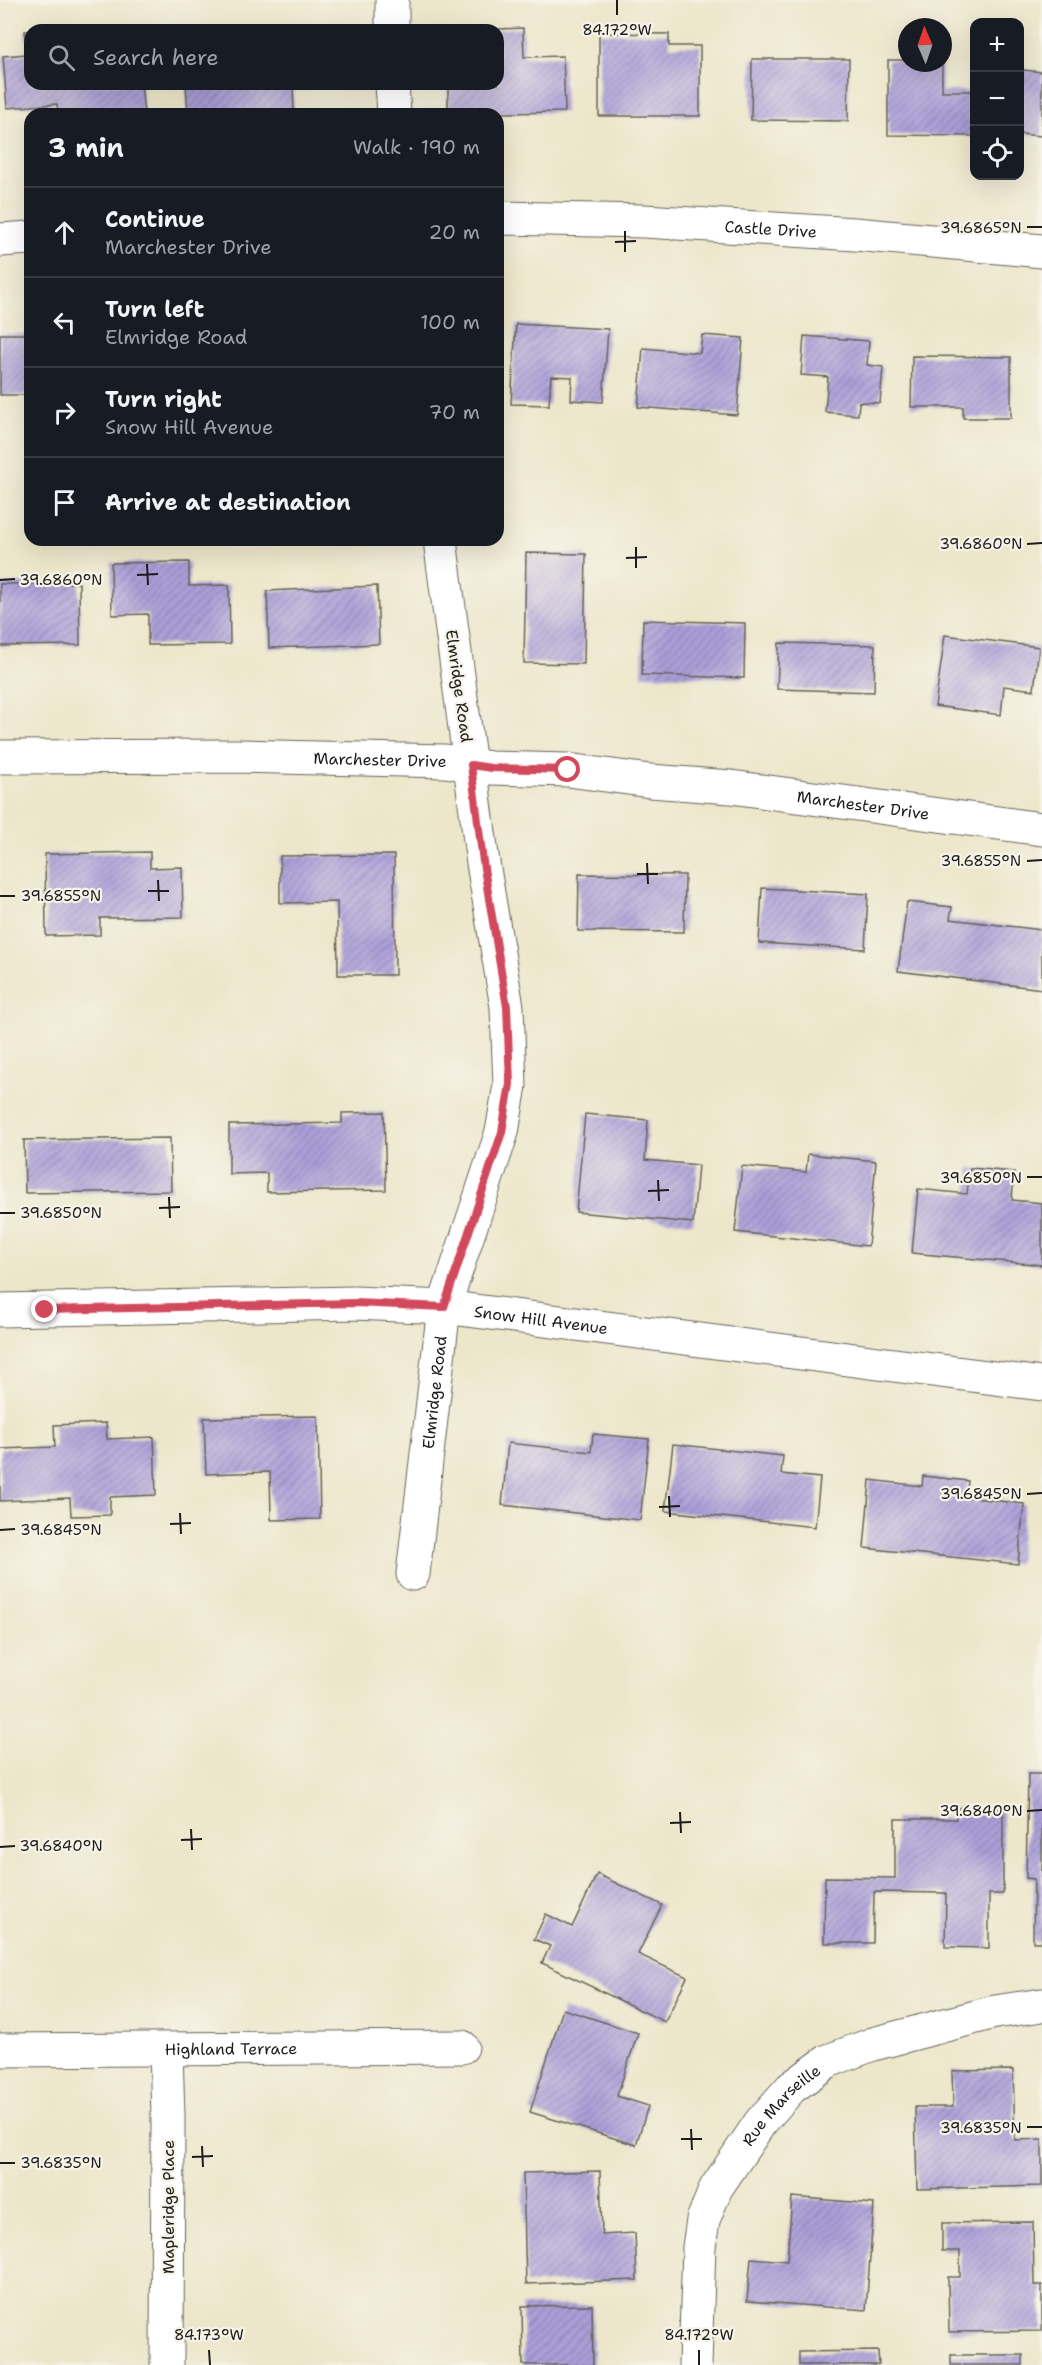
<!DOCTYPE html>
<html lang="en">
<head>
<meta charset="utf-8">
<style>
	:root { --surface:#171b24; --page:#242831; --text:#f1f3f6; --muted:#9ea1a6; --line:#363941 }
	body { margin:0; font-family:"Shantell Sans",sans-serif; background:var(--page); color:var(--text) }
	.controls { position:absolute; right:18px; top:18px; display:grid; overflow:hidden; border-radius:12px; box-shadow:0 6px 24px #0002 }
	.controls button { width:54px; height:54px; display:grid; place-items:center; padding:0; border:0; border-bottom:2px solid var(--line); background:var(--surface); color:var(--text); font:30px sans-serif }
	.compass { position:absolute; left:898px; top:18px; width:54px; height:54px; border-radius:50%; background:var(--surface); box-shadow:0 6px 24px #0002; rotate:358deg }
	.stop { position:absolute; width:18px; height:18px; margin:-14px; border:4px solid #d1495b; border-radius:50%; background:#fff }
	.stop.end { background:#d1495b; border-color:#fff; box-shadow:0 2px 6px #0008 }
	.list { margin:0; padding:0; list-style:none }
	h2 { display:flex; justify-content:space-between; align-items:center; height:78px; margin:0; padding:0 24px; font-size:26px }
	h2 small { font-size:20px; font-weight:400; color:var(--muted) }
	.list li { display:grid; grid-template-columns:39px 1fr auto; gap:18px; align-items:center; box-sizing:border-box; height:90px; padding:0 24px; border-top:2px solid var(--line) }
	.list b { display:block; font-size:22px; white-space:nowrap }
	.list p { margin:0; font-size:20px; white-space:nowrap; color:var(--muted) }
	.list em { font-size:20px; font-style:normal; color:var(--muted) }
	.icon { flex:none; width:33px; height:33px; fill:none; stroke:currentColor; stroke-width:2; stroke-linecap:round; stroke-linejoin:round }
	.map { position:relative; flex:none; width:1042px; height:2365px; overflow:hidden }
	.search { position:absolute; background:var(--surface); box-shadow:0 6px 24px #0002; left:24px; top:24px; width:480px; height:66px; display:flex; align-items:center; gap:15px; box-sizing:border-box; padding:0 21px; border-radius:18px; color:var(--muted); font-size:22px }
	.panel { position:absolute; background:var(--surface); box-shadow:0 6px 24px #0002; left:24px; top:108px; width:480px; height:438px; border-radius:18px }
	.map>svg:first-child { display:block }
	.building { fill:url(#building-hatch) }
	.lines { fill:none; stroke-linecap:round; stroke-linejoin:round }
	.street-casing { stroke:#656359; stroke-width:35 }
	.street { stroke:#fff; stroke-width:33 }
	.route { stroke:#d1495b; stroke-width:8 }
	.ticks { fill:none; stroke:#1c1c1c; stroke-width:2 }
	.labels { text-anchor:middle; dominant-baseline:central; stroke-width:4.5; stroke-linejoin:round; paint-order:stroke }
	.street-label { font-size:16px; fill:#1c1c1c; stroke:#f7f3e8 }
	.ticks-label { font-size:15px; text-anchor:middle; fill:#1c1c1c; stroke:#f7f3e8; stroke-width:4.5; stroke-linejoin:round; paint-order:stroke }
</style>
</head>
<body>
<div class="map">
<svg width="1042" height="2365" viewBox="0 0 1042 2365">
	<defs>
		<pattern id="building-hatch" width="6" height="6" patternUnits="userSpaceOnUse" patternTransform="scale(1.5)"><rect width="6" height="6" fill="#ac9fd9"/><path d="M-1 1l2-2M0 6l6-6M5 7l2-2" fill="none" stroke="#8b81af"/></pattern>
	</defs>
	<rect width="100%" height="100%" fill="#f7f3e8"/>
	<filter id="ink" filterUnits="userSpaceOnUse"><feTurbulence type="fractalNoise" baseFrequency=".0167" numOctaves="2"/><feDisplacementMap in="SourceGraphic" scale="12" xChannelSelector="R" yChannelSelector="G"/><feConvolveMatrix kernelMatrix="1 2 1 2 8 2 1 2 1" color-interpolation-filters="sRGB"/></filter>
	<filter id="wash" filterUnits="userSpaceOnUse"><feTurbulence type="fractalNoise" baseFrequency=".008" numOctaves="4" result="noise"/><feDisplacementMap in="SourceGraphic" scale="24" xChannelSelector="R" yChannelSelector="G"/><feGaussianBlur stdDeviation="1.35" result="paint"/><feColorMatrix in="noise" values="0 0 0 0 0 0 0 0 0 0 0 0 0 0 0 0 0 1.4 0 .05"/><feComposite in="paint" operator="in"/></filter>
	<g filter="url(#wash)">
		<rect width="100%" height="100%" fill="#ece6ca"/>
		<g id="blocks">
			<g class="building">
				<polygon points="523,28 524,57 563,56 565,112 448,114 448,84 498,84 498,29"/>
				<polygon points="25,31 30,31 30,84 141,84 144,114 58,114 57,104 7,108 3,56 27,54"/>
				<polygon points="599,33 669,34 669,46 700,46 700,116 599,116"/>
				<polygon points="752,59 849,59 848,121 751,120"/>
				<polygon points="888,60 907,60 907,63 942,63 942,91 974,91 974,136 888,135"/>
				<polygon points="1023,70 1042,72 1042,136 1020,134"/>
				<polygon points="186,84 293,84 294,114 188,114"/>
				<polygon points="516,324 608,329 603,402 571,400 572,377 551,376 549,405 511,404"/>
				<rect x="0" y="334" width="30" height="61"/>
				<polygon points="702,335 743,338 737,415 638,407 643,348 700,353"/>
				<polygon points="804,336 869,341 867,365 883,367 880,403 859,402 858,415 825,412 828,377 801,375"/>
				<polygon points="912,356 1011,357 1011,418 963,418 963,407 911,407"/>
				<polygon points="526,553 586,554 584,664 524,663"/>
				<polygon points="189,562 189,586 229,585 230,644 148,645 148,614 112,615 111,563"/>
				<polygon points="79,583 80,645 0,646 0,584"/>
				<polygon points="377,586 379,644 269,648 267,591"/>
				<polygon points="643,620 745,623 744,678 642,675"/>
				<polygon points="945,635 1039,647 1034,690 1004,686 1001,715 935,706"/>
				<polygon points="779,643 875,645 874,692 777,689"/>
				<polygon points="150,852 150,868 182,867 183,917 100,918 100,935 46,936 45,854"/>
				<polygon points="394,855 395,975 338,975 337,902 280,903 280,856"/>
				<polygon points="579,874 685,875 684,932 578,931"/>
				<polygon points="762,888 868,894 865,949 759,943"/>
				<polygon points="907,902 952,907 950,919 1042,930 1042,989 898,971"/>
				<polygon points="384,1112 386,1190 267,1192 267,1173 229,1174 229,1125 342,1123 342,1113"/>
				<polygon points="585,1114 648,1120 645,1160 698,1165 693,1223 576,1212"/>
				<polygon points="170,1138 171,1191 25,1193 24,1140"/>
				<polygon points="808,1154 876,1161 868,1246 735,1232 742,1166 806,1172"/>
				<polygon points="970,1168 1014,1172 1012,1200 1042,1203 1042,1265 912,1253 918,1189 967,1194"/>
				<polygon points="318,1416 320,1519 271,1520 270,1472 206,1474 204,1418"/>
				<polygon points="106,1423 107,1439 154,1437 156,1495 110,1497 110,1515 71,1516 70,1498 0,1501 0,1449 55,1447 54,1425"/>
				<polygon points="593,1434 649,1439 640,1520 502,1505 508,1443 591,1452"/>
				<polygon points="673,1444 783,1456 781,1474 820,1478 815,1527 665,1511"/>
				<polygon points="923,1476 968,1481 966,1497 1024,1504 1018,1564 864,1548 870,1480 922,1486"/>
				<polygon points="1028,1774 1042,1774 1042,1942 1033,1942 1034,1879 1026,1878"/>
				<polygon points="956,1808 1003,1809 1003,1894 989,1894 989,1948 945,1947 946,1893 874,1892 873,1943 824,1943 825,1877 895,1878 895,1819 956,1819"/>
				<polygon points="597,1874 662,1905 638,1954 687,1977 665,2022 542,1963 550,1946 534,1939 546,1914 572,1927"/>
				<polygon points="563,2009 638,2033 617,2096 648,2106 636,2145 530,2112"/>
				<polygon points="1013,2070 1015,2140 1042,2139 1042,2186 917,2189 915,2107 953,2107 952,2071"/>
				<polygon points="600,2171 602,2235 635,2233 637,2280 526,2284 523,2173"/>
				<polygon points="792,2197 874,2204 866,2310 747,2301 751,2258 787,2261"/>
				<polygon points="1033,2222 1034,2285 1042,2285 1042,2331 949,2332 948,2277 960,2277 960,2251 942,2251 942,2223"/>
				<polygon points="592,2305 593,2365 523,2365 522,2306"/>
				<polygon points="878,2351 879,2365 799,2365 799,2352"/>
				<rect x="951" y="2355" width="72" height="10"/>
			</g>
		</g>
	</g>
	<g filter="url(#ink)">
		<use href="#blocks" fill-opacity="0" stroke="#656359" stroke-width="1.5"/>
		<g class="lines">
			<defs>
				<g id="street">
					<polyline points="392,30 392,0"/>
					<polyline points="392,84 394,114"/>
					<path id="s1" d="M498 218 644 221 855 234 1042 251"/>
					<polyline points="0,240 30,238"/>
					<path id="s2" d="M0 757 237 756 445 761 491 768 568 770 650 781 731 787 1042 829"/>
					<path id="s3" d="M0 1310 355 1303 444 1307 1042 1384"/>
					<path id="s4" d="M413 1574 444 1307 502 1132 510 1085 507 1007 483 863 440 540"/>
					<path id="s5" d="M0 2050 462 2047"/>
					<polyline points="166,2050 168,2117 167,2365"/>
					<path id="s6" d="M695 2365 699 2247 703 2220 716 2188 760 2123 791 2088 828 2061 873 2044 995 2012 1042 2005"/>
				</g>
			</defs>
			<use href="#street" class="street-casing"/>
			<use href="#street" class="street"/>
		</g>
	</g>
	<g class="lines" filter="url(#ink)">
		<polyline class="route" points="45,1310 355,1303 444,1307 502,1132 510,1084 507,1007 483,862 471,765 491,768 568,770"/>
	</g>
	<path class="ticks" d="M617 0V15M1027 227H1042M625 231V252M615 242 636 241M1027 544 1042 543M636 547V568M626 558 647 557M147 564 148 585M137 575 158 574M0 580 15 579M1027 861 1042 860M647 863 648 884M637 874H658M158 880 159 901M148 891H169M0 896H15M1027 1177H1042M658 1180 659 1201M648 1191 669 1190M169 1197 170 1218M159 1208 180 1207M0 1213H15M1027 1494 1042 1493M669 1496 670 1517M659 1507 680 1506M180 1513 181 1534M170 1524 191 1523M0 1530 15 1529M1027 1811 1042 1810M680 1812 681 1833M670 1823 691 1822M191 1829 192 1850M181 1840 202 1839M0 1847 15 1846M1027 2127H1042M691 2129 692 2150M681 2139H702M202 2146 203 2167M192 2157 213 2156M0 2163H15M209 2350 210 2365M699 2350V2365"/>
	<g class="labels">
		<g class="street-label">
			<text stroke="none"><textPath href="#s1" startOffset="273">Castle Drive</textPath></text>
			<text transform="translate(459 686) rotate(82)">Elmridge Road</text>
			<text stroke="none"><textPath href="#s2" startOffset="380">Marchester Drive</textPath></text>
			<text stroke="none"><textPath href="#s2" startOffset="866">Marchester Drive</textPath></text>
			<text stroke="none"><textPath href="#s3" startOffset="542">Snow Hill Avenue</textPath></text>
			<text stroke="none"><textPath href="#s4" startOffset="183">Elmridge Road</textPath></text>
			<text stroke="none"><textPath href="#s5" startOffset="231">Highland Terrace</textPath></text>
			<text stroke="none"><textPath href="#s6" startOffset="286">Rue Marseille</textPath></text>
			<text transform="translate(168 2207) rotate(-90)">Mapleridge Place</text>
		</g>
	</g>
	<g class="ticks-label">
		<text x="617" y="35">84.172°W</text>
		<text x="981" y="233">39.6865°N</text>
		<text x="981" y="549">39.6860°N</text>
		<text x="61" y="585">39.6860°N</text>
		<text x="981" y="866">39.6855°N</text>
		<text x="61" y="901">39.6855°N</text>
		<text x="981" y="1183">39.6850°N</text>
		<text x="61" y="1218">39.6850°N</text>
		<text x="981" y="1499">39.6845°N</text>
		<text x="61" y="1535">39.6845°N</text>
		<text x="981" y="1816">39.6840°N</text>
		<text x="61" y="1851">39.6840°N</text>
		<text x="981" y="2133">39.6835°N</text>
		<text x="61" y="2168">39.6835°N</text>
		<text x="209" y="2340">84.173°W</text>
		<text x="699" y="2340">84.172°W</text>
	</g>
</svg>
<div class="controls">
<button>+</button>
<button>−</button>
<button><svg class="icon" aria-label="locate" viewBox="0 0 24 24"><circle cx="12" cy="12" r="6"/><path d="M12 2v4M12 18v4M2 12h4M18 12h4"/></svg></button>
</div>
<svg class="compass" viewBox="-18 -18 36 36"><path d="M0-13l5 13h-10z" fill="#e53935"/><path d="M0 13l5-13h-10z" fill="#9ea1a6"/></svg>
<div class="stop" style="left:568px;top:770px"></div>
<div class="stop end" style="left:45px;top:1310px"></div>
<div class="search"><svg class="icon" aria-label="search" viewBox="0 0 24 24"><circle cx="10" cy="10" r="6"/><path d="M15 15l6 6"/></svg>Search here</div>
<section class="panel">
<h2>3 min<small>Walk · 190 m</small></h2>
<ul class="list">
<li><svg class="icon" aria-label="ahead" viewBox="0 0 24 24"><path d="M12 20V5M6 11l6-6 6 6"/></svg><div><b>Continue</b><p>Marchester Drive</p></div><em>20 m</em></li>
<li><svg class="icon" aria-label="left" viewBox="0 0 24 24"><path d="M17 20v-9H6M10 6l-5 5 5 5"/></svg><div><b>Turn left</b><p>Elmridge Road</p></div><em>100 m</em></li>
<li><svg class="icon" aria-label="right" viewBox="0 0 24 24"><path d="M7 20v-9h11M14 6l5 5-5 5"/></svg><div><b>Turn right</b><p>Snow Hill Avenue</p></div><em>70 m</em></li>
<li><svg class="icon" aria-label="arrive" viewBox="0 0 24 24"><path d="M6 21V4h12l-3 4 3 4H6"/></svg><div><b>Arrive at destination</b></div></li>
</ul>
</section>
</div>
</body>
</html>
